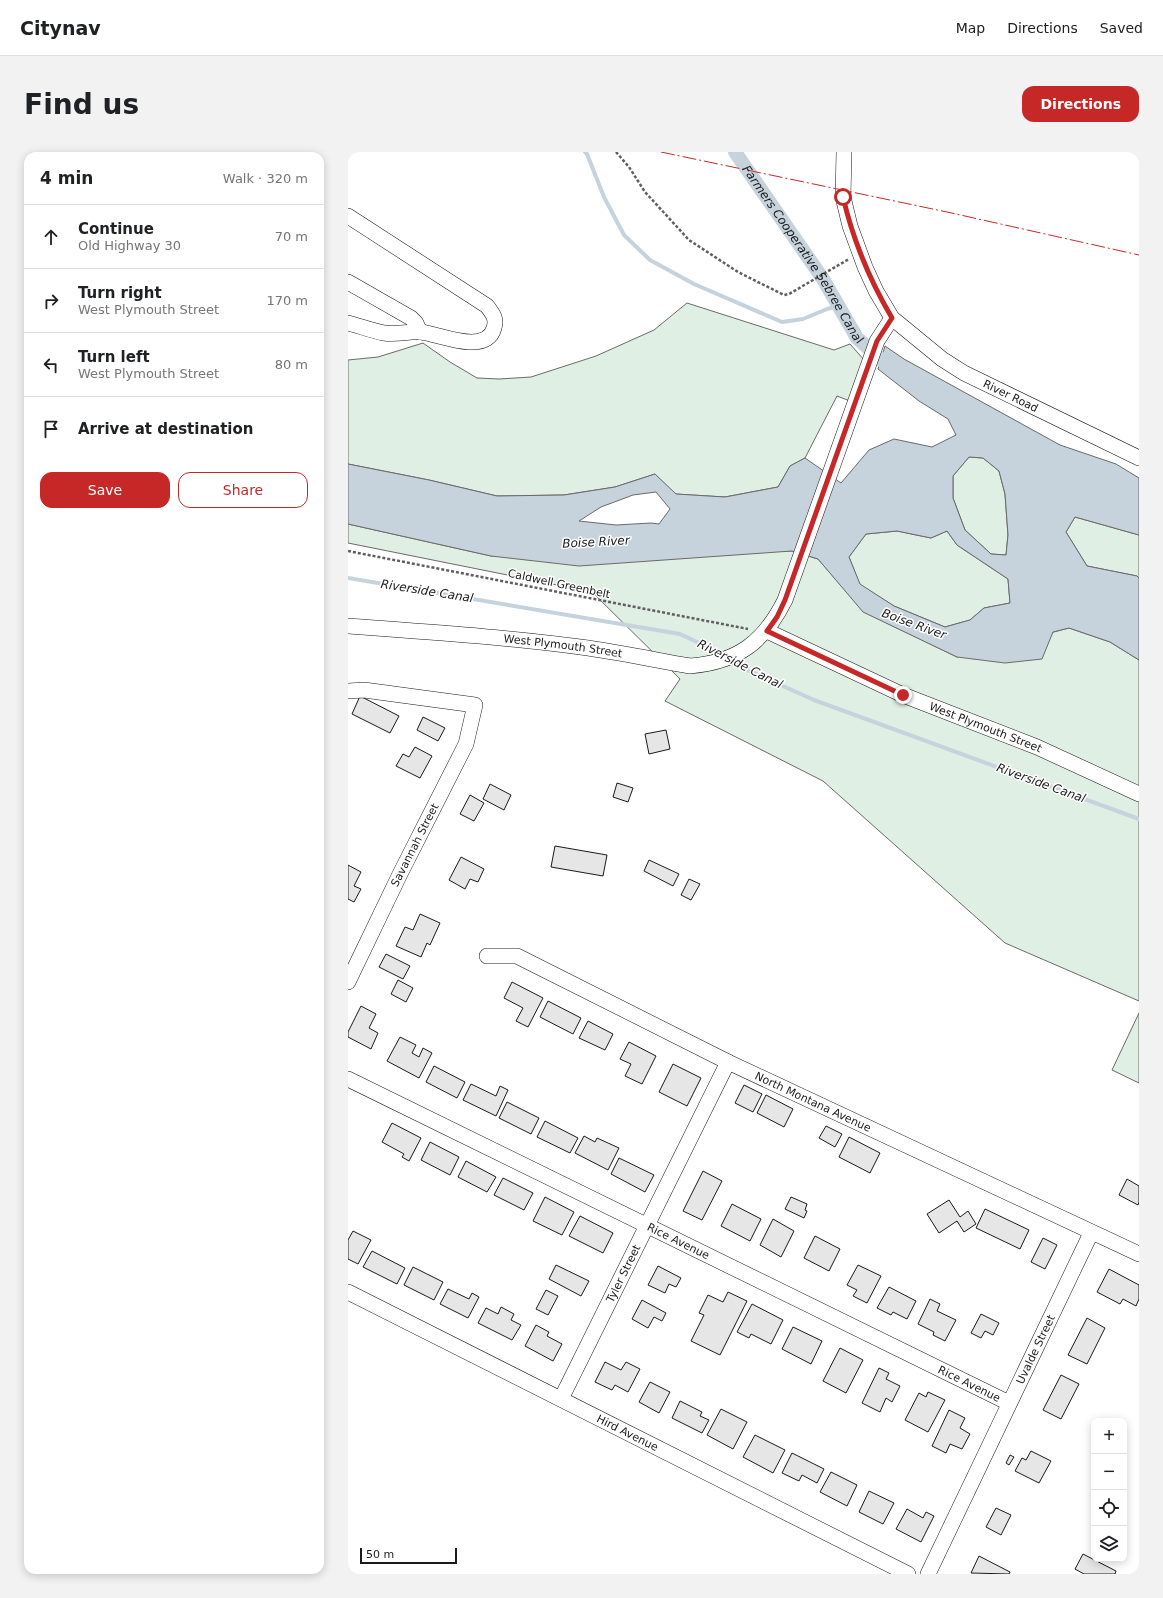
<!DOCTYPE html>
<html lang="en">
<head>
<meta charset="utf-8">
<style>
	:root { --surface:#fff; --page:#f2f2f2; --text:#202124; --muted:#757577; --line:#e0e0e0; --accent:#c62828 }
	body { margin:0; font-family:"DejaVu Sans",sans-serif; background:var(--page); color:var(--text) }
	.controls { position:absolute; right:12px; bottom:12px; display:grid; overflow:hidden; border-radius:8px; box-shadow:0 2px 10px #0003 }
	.controls button { width:36px; height:36px; display:grid; place-items:center; padding:0; border:0; border-bottom:1px solid var(--line); background:var(--surface); color:var(--text); font:20px sans-serif }
	.scale { position:absolute; left:12px; bottom:10px; width:97px; box-sizing:border-box; padding-left:4px; border:2px solid #1a1a1a; border-top:0; font-size:11px; line-height:14px; white-space:nowrap; color:#1a1a1a; -webkit-text-stroke:3px #fff; paint-order:stroke }
	.stop { position:absolute; width:12px; height:12px; margin:-9px; border:3px solid #c62828; border-radius:50%; background:#fff }
	.stop.end { background:#c62828; border-color:#fff; box-shadow:0 1px 4px #0008 }
	.list { margin:0; padding:0; list-style:none }
	h2 { display:flex; justify-content:space-between; align-items:center; height:52px; margin:0; padding:0 16px; font-size:17px }
	h2 small { font-size:13px; font-weight:400; color:var(--muted) }
	.list li { display:grid; grid-template-columns:26px 1fr auto; gap:12px; align-items:center; box-sizing:border-box; height:64px; padding:0 16px; border-top:1px solid var(--line) }
	.list b { display:block; font-size:15px; white-space:nowrap }
	.list p { margin:0; font-size:13px; white-space:nowrap; color:var(--muted) }
	.list em { font-size:13px; font-style:normal; color:var(--muted) }
	.actions { display:flex; gap:8px; padding:12px 16px }
	.actions a { flex:1; padding:9px 0; border:1px solid var(--accent); border-radius:12px; text-align:center; font-size:14px; color:var(--accent) }
	.actions .main { background:var(--accent); color:#fff }
	.icon { flex:none; width:22px; height:22px; fill:none; stroke:currentColor; stroke-width:2; stroke-linecap:round; stroke-linejoin:round }
	.map { position:relative; flex:none; width:791px; height:1422px; overflow:hidden; border-radius:12px }
	header { display:flex; align-items:center; gap:24px; box-sizing:border-box; height:56px; padding:0 20px; background:var(--surface); border-bottom:1px solid var(--line) }
	header strong { font-size:19px }
	nav { display:flex; gap:22px; margin-inline-start:auto; font-size:14px }
	.intro { display:flex; align-items:center; justify-content:space-between; box-sizing:border-box; height:96px; padding:0 24px }
	h1 { margin:0; font-size:28px }
	.button { padding:10px 18px; border-radius:12px; background:var(--accent); color:#fff; font-size:14px; font-weight:700 }
	main { display:flex; gap:24px; padding:0 24px }
	aside { flex:1; background:var(--surface); border-radius:12px; box-shadow:0 2px 10px #0003 }
	.map>svg:first-child { display:block }
	.green { fill:#e0efe3; stroke:#6a6a6a }
	.water { fill:#c6d2dc; stroke:#6a6a6a; fill-rule:evenodd }
	.lines { fill:none; stroke-linecap:round; stroke-linejoin:round }
	.stream { stroke:#c6d2dc; stroke-width:4 }
	.canal { stroke:#c6d2dc; stroke-width:14 }
	.building { fill:#e6e6e6; stroke:#1a1a1a }
	.minor-casing { stroke:#1a1a1a; stroke-width:16 }
	.path { stroke:#5f5f5f; stroke-width:2.5; stroke-dasharray:3 2; stroke-linecap:butt }
	.minor { stroke:#fff; stroke-width:15 }
	.power { stroke:#c62828; stroke-width:1; stroke-dasharray:14 3 2 3; stroke-linecap:butt }
	.route { stroke:#c62828; stroke-width:5 }
	.labels { text-anchor:middle; dominant-baseline:central; stroke-width:3; stroke-linejoin:round; paint-order:stroke }
	.street-label { font-size:11px; fill:#1a1a1a; stroke:#fff }
	.water-label { font-size:12px; font-style:italic; fill:#1a1a1a; stroke:#fff }
</style>
</head>
<body>
<header>
<strong>Citynav</strong>
<nav><a>Map</a><a>Directions</a><a>Saved</a></nav>
</header>
<div class="intro"><h1>Find us</h1><a class="button">Directions</a></div>
<main>
<aside>
<h2>4 min<small>Walk · 320 m</small></h2>
<ul class="list">
<li><svg class="icon" aria-label="ahead" viewBox="0 0 24 24"><path d="M12 20V5M6 11l6-6 6 6"/></svg><div><b>Continue</b><p>Old Highway 30</p></div><em>70 m</em></li>
<li><svg class="icon" aria-label="right" viewBox="0 0 24 24"><path d="M7 20v-9h11M14 6l5 5-5 5"/></svg><div><b>Turn right</b><p>West Plymouth Street</p></div><em>170 m</em></li>
<li><svg class="icon" aria-label="left" viewBox="0 0 24 24"><path d="M17 20v-9H6M10 6l-5 5 5 5"/></svg><div><b>Turn left</b><p>West Plymouth Street</p></div><em>80 m</em></li>
<li><svg class="icon" aria-label="arrive" viewBox="0 0 24 24"><path d="M6 21V4h12l-3 4 3 4H6"/></svg><div><b>Arrive at destination</b></div></li>
</ul>
<div class="actions"><a class="main">Save</a><a>Share</a></div>
</aside>
<div class="map">
<svg width="791" height="1422" viewBox="0 0 791 1422">
	<rect width="100%" height="100%" fill="#fff"/>
	<g class="green">
		<polygon points="339,151 486,198 502,192 517,209 502,249 489,244 457,306 442,314 430,335 377,345 327,342 307,322 267,335 216,343 149,344 81,328 0,312 0,208 30,205 75,191 102,210 129,226 151,227 183,225 248,204 306,178"/>
		<polygon points="621,305 635,306 651,319 657,342 660,383 658,403 643,402 617,378 605,346 605,324"/>
		<polygon points="727,365 791,383 791,426 789,424 739,414 718,380"/>
		<polygon points="0,372 143,404 444,399 470,407 516,460 609,505 721,476 762,490 791,508 791,849 657,791 475,629 317,549 332,527 244,440 0,391"/>
		<polygon points="549,379 583,386 599,379 609,393 660,427 662,451 636,456 622,468 597,475 546,454 512,433 501,405 518,382"/>
		<polygon points="791,861 791,931 764,918"/>
	</g>
	<path class="water" d="M537 194 556 207 712 293 768 312 791 326V383L727 365 718 380 739 414 789 424 791 426V508L762 490 721 476 705 480 694 507 657 511 609 505 515 460 470 407 444 399 231 414 143 404 0 372V312L81 328 149 344 216 343 267 335 307 322 328 342 377 345 430 335 442 314 457 306 493 331 521 298 546 287 584 295 608 283 600 267 571 249 530 217ZM621 305 635 306 651 319 657 342 660 383 658 403 643 402 617 378 605 346V324ZM308 340 322 357 311 372 303 371 268 373 231 369 253 355 285 343ZM549 379 583 386 599 379 609 393 660 427 662 451 636 456 622 468 597 475 546 454 512 432 501 405 518 382Z"/>
	<g class="lines">
		<g class="stream">
			<polyline points="237,0 239,2 256,45 276,83 302,108 346,132 434,170 455,167 479,157 490,154"/>
			<polyline points="0,426 332,482 366,498 374,503"/>
			<polyline points="382,508 388,513 466,548 791,667"/>
		</g>
		<path class="canal" id="s1" d="M387 0 475 127 509 186 547 220"/>
	</g>
	<g class="building">
		<polygon points="12,544 51,564 42,581 4,562"/>
		<polygon points="75,565 97,576 90,589 69,578"/>
		<polygon points="318,578 322,597 301,602 297,582"/>
		<polygon points="67,595 84,604 72,626 48,614 55,602 61,605"/>
		<polygon points="269,631 285,636 280,650 265,645"/>
		<polygon points="142,632 163,643 156,658 135,647"/>
		<polygon points="122,643 136,651 126,669 112,662"/>
		<polygon points="207,694 259,703 255,724 203,715"/>
		<polygon points="113,705 136,717 130,730 122,727 117,737 101,728"/>
		<polygon points="301,708 331,722 325,734 296,719"/>
		<polygon points="0,713 13,720 6,734 13,737 6,750 0,747"/>
		<polygon points="341,727 352,732 343,748 333,743"/>
		<polygon points="72,762 92,771 82,793 79,791 73,805 48,794 57,775 65,778"/>
		<polygon points="38,802 62,814 55,827 31,815"/>
		<polygon points="50,828 65,836 58,850 43,842"/>
		<polygon points="164,830 195,846 180,875 168,869 175,856 156,846"/>
		<polygon points="200,849 233,866 225,882 192,865"/>
		<polygon points="13,854 28,862 21,876 30,881 23,897 0,885 0,880"/>
		<polygon points="240,869 265,882 257,898 231,886"/>
		<polygon points="52,885 68,893 64,901 71,905 75,896 84,901 71,926 39,909"/>
		<polygon points="281,890 308,904 294,932 277,924 283,912 272,907"/>
		<polygon points="325,912 353,926 339,954 311,940"/>
		<polygon points="86,914 117,930 109,946 78,930"/>
		<polygon points="123,932 148,944 152,934 160,938 148,964 115,948"/>
		<polygon points="396,933 414,942 405,960 387,951"/>
		<polygon points="418,943 445,957 436,975 409,961"/>
		<polygon points="159,950 191,966 183,982 151,966"/>
		<polygon points="197,969 230,986 222,1001 189,985"/>
		<polygon points="44,971 73,986 61,1009 54,1005 56,1002 34,990"/>
		<polygon points="478,974 494,982 487,995 471,986"/>
		<polygon points="236,984 247,990 249,986 271,996 260,1018 227,1001"/>
		<polygon points="501,985 532,1001 522,1021 491,1005"/>
		<polygon points="82,990 111,1005 102,1023 73,1008"/>
		<polygon points="271,1006 306,1023 297,1040 263,1022"/>
		<polygon points="118,1009 148,1025 139,1040 110,1025"/>
		<polygon points="355,1019 374,1029 354,1068 335,1059"/>
		<polygon points="155,1026 185,1041 176,1058 146,1043"/>
		<polygon points="779,1027 791,1034 791,1050 790,1053 771,1043"/>
		<polygon points="197,1045 226,1060 214,1083 185,1069"/>
		<polygon points="443,1045 459,1052 457,1058 459,1059 456,1066 437,1057"/>
		<polygon points="601,1048 612,1065 620,1059 628,1072 616,1080 609,1069 591,1081 579,1062"/>
		<polygon points="384,1052 413,1067 402,1089 373,1074"/>
		<polygon points="637,1057 681,1078 672,1097 628,1076"/>
		<polygon points="232,1064 265,1081 255,1101 221,1084"/>
		<polygon points="425,1067 446,1079 433,1105 412,1093"/>
		<polygon points="5,1079 23,1088 10,1112 0,1107 0,1088"/>
		<polygon points="467,1084 492,1097 481,1119 456,1106"/>
		<polygon points="695,1086 709,1093 697,1117 683,1110"/>
		<polygon points="24,1099 57,1116 49,1132 15,1115"/>
		<polygon points="208,1113 241,1129 233,1144 201,1127"/>
		<polygon points="510,1113 533,1124 519,1151 505,1144 509,1138 499,1133"/>
		<polygon points="310,1114 333,1126 328,1135 321,1132 317,1141 300,1133"/>
		<polygon points="65,1115 95,1130 86,1148 56,1133"/>
		<polygon points="761,1117 791,1133 791,1147 788,1154 775,1147 772,1152 749,1140"/>
		<polygon points="541,1135 568,1149 559,1167 545,1160 543,1163 529,1156"/>
		<polygon points="100,1137 121,1147 124,1141 131,1145 120,1166 92,1152"/>
		<polygon points="198,1138 210,1144 200,1163 188,1157"/>
		<polygon points="380,1140 399,1149 372,1203 343,1189 356,1163 351,1161 360,1143 375,1150"/>
		<polygon points="582,1147 592,1152 589,1159 608,1168 597,1189 585,1183 586,1180 570,1172"/>
		<polygon points="294,1148 318,1161 314,1169 306,1165 300,1176 284,1167"/>
		<polygon points="404,1152 435,1168 423,1192 403,1182 401,1186 389,1180"/>
		<polygon points="153,1155 166,1162 163,1168 173,1173 164,1188 130,1171 138,1156 150,1162"/>
		<polygon points="633,1162 651,1171 645,1183 637,1179 633,1186 623,1181"/>
		<polygon points="739,1166 757,1176 739,1212 720,1203"/>
		<polygon points="188,1173 201,1180 199,1184 214,1192 205,1209 177,1194"/>
		<polygon points="445,1175 474,1189 463,1212 434,1197"/>
		<polygon points="492,1196 515,1208 498,1241 475,1229"/>
		<polygon points="257,1210 273,1218 278,1210 292,1217 280,1240 267,1233 264,1238 247,1230"/>
		<polygon points="531,1216 541,1221 538,1227 552,1234 544,1250 538,1246 532,1260 514,1251"/>
		<polygon points="713,1223 731,1232 713,1267 695,1258"/>
		<polygon points="302,1230 322,1240 311,1261 291,1250"/>
		<polygon points="580,1240 597,1248 580,1280 557,1268 571,1241 578,1245"/>
		<polygon points="332,1249 354,1260 352,1264 361,1268 354,1281 324,1266"/>
		<polygon points="373,1257 399,1270 385,1297 359,1283"/>
		<polygon points="601,1258 617,1266 612,1276 622,1282 614,1297 602,1292 598,1301 584,1294"/>
		<polygon points="407,1283 437,1298 425,1321 395,1305"/>
		<polygon points="683,1299 703,1309 691,1331 667,1319 674,1306 678,1308"/>
		<polygon points="444,1301 476,1317 469,1331 454,1323 451,1329 434,1321"/>
		<polygon points="662,1303 666,1305 661,1313 658,1311"/>
		<polygon points="483,1320 509,1333 499,1354 472,1340"/>
		<polygon points="521,1339 546,1351 535,1372 511,1360"/>
		<polygon points="648,1356 663,1363 653,1383 638,1375"/>
		<polygon points="559,1357 575,1366 578,1360 586,1364 573,1390 548,1377"/>
		<polygon points="735,1402 768,1419 767,1422 736,1422 727,1417"/>
		<polygon points="631,1404 662,1420 661,1422 623,1421"/>
	</g>
	<g class="lines">
		<defs>
			<g id="minor">
				<path id="s2" d="M496 0 495 45 502 74 517 115 528 139 544 166 594 207 616 221 791 306"/>
				<path d="M0 64 139 154C145 162 149 167 146 176 138 204 91 182 73 180 61 179 48 183 36 181 24 179 12 174 0 171"/>
				<polyline points="0,130 63,166 68,171 72,180"/>
				<path id="s3" d="M0 474C80 480 160 485 240 496 274 501 308 508 342 514 390 510 416 490 437 448L529 189 544 166"/>
				<path id="s4" d="M419 479 555 543 689 595 791 642"/>
				<polyline points="0,539 16,538 127,553 118,592 52,722 0,830"/>
				<path id="s5" d="M139 804H169L380 910 791 1102"/>
				<path id="s6" d="M0 927 661 1251"/>
				<path id="s7" d="M0 1140 560 1422"/>
				<path id="s8" d="M213 1247 380 910"/>
				<path id="s9" d="M580 1422 743 1081"/>
			</g>
		</defs>
		<use href="#minor" class="minor-casing"/>
		<g class="path">
			<polyline points="268,0 281,15 297,40 341,88 390,120 436,143 441,142 501,107"/>
			<polyline points="0,399 400,477"/>
		</g>
		<use href="#minor" class="minor"/>
		<polyline class="power" points="313,0 599,60 791,103"/>
	</g>
	<g class="lines">
		<path class="route" d="M495 45C505 88 521 127 544 166L529 189 437 448 429 465 419 479 555 543"/>
	</g>
	<g class="labels">
		<g class="street-label">
			<text stroke="none"><textPath href="#s2" startOffset="319">River Road</textPath></text>
			<text transform="translate(211 432) rotate(12)">Caldwell Greenbelt</text>
			<text stroke="none"><textPath href="#s3" startOffset="216">West Plymouth Street</textPath></text>
			<text stroke="none"><textPath href="#s4" startOffset="239">West Plymouth Street</textPath></text>
			<text transform="translate(67 693) rotate(-63)">Savannah Street</text>
			<text stroke="none"><textPath href="#s5" startOffset="360">North Montana Avenue</textPath></text>
			<text stroke="none"><textPath href="#s6" startOffset="368">Rice Avenue</textPath></text>
			<text stroke="none"><textPath href="#s8" startOffset="140">Tyler Street</textPath></text>
			<text stroke="none"><textPath href="#s9" startOffset="249">Uvalde Street</textPath></text>
			<text stroke="none"><textPath href="#s6" startOffset="692">Rice Avenue</textPath></text>
			<text stroke="none"><textPath href="#s7" startOffset="313">Hird Avenue</textPath></text>
		</g>
		<g class="water-label">
			<text stroke="none"><textPath href="#s1" startOffset="123">Farmers Cooperative Sebree Canal</textPath></text>
			<text transform="translate(248 390) rotate(-3)">Boise River</text>
			<text transform="translate(79 439) rotate(9)">Riverside Canal</text>
			<text transform="translate(566 472) rotate(20)">Boise River</text>
			<text transform="translate(392 512) rotate(27)">Riverside Canal</text>
			<text transform="translate(693 631) rotate(20)">Riverside Canal</text>
		</g>
	</g>
</svg>
<div class="controls">
<button>+</button>
<button>−</button>
<button><svg class="icon" aria-label="locate" viewBox="0 0 24 24"><circle cx="12" cy="12" r="6"/><path d="M12 2v4M12 18v4M2 12h4M18 12h4"/></svg></button>
<button><svg class="icon" aria-label="layers" viewBox="0 0 24 24"><path d="M12 4l9 5-9 5-9-5zM3 14l9 5 9-5"/></svg></button>
</div>
<div class="scale">50 m</div>
<div class="stop" style="left:495px;top:45px"></div>
<div class="stop end" style="left:555px;top:543px"></div>
</div>
</main>
</body>
</html>
